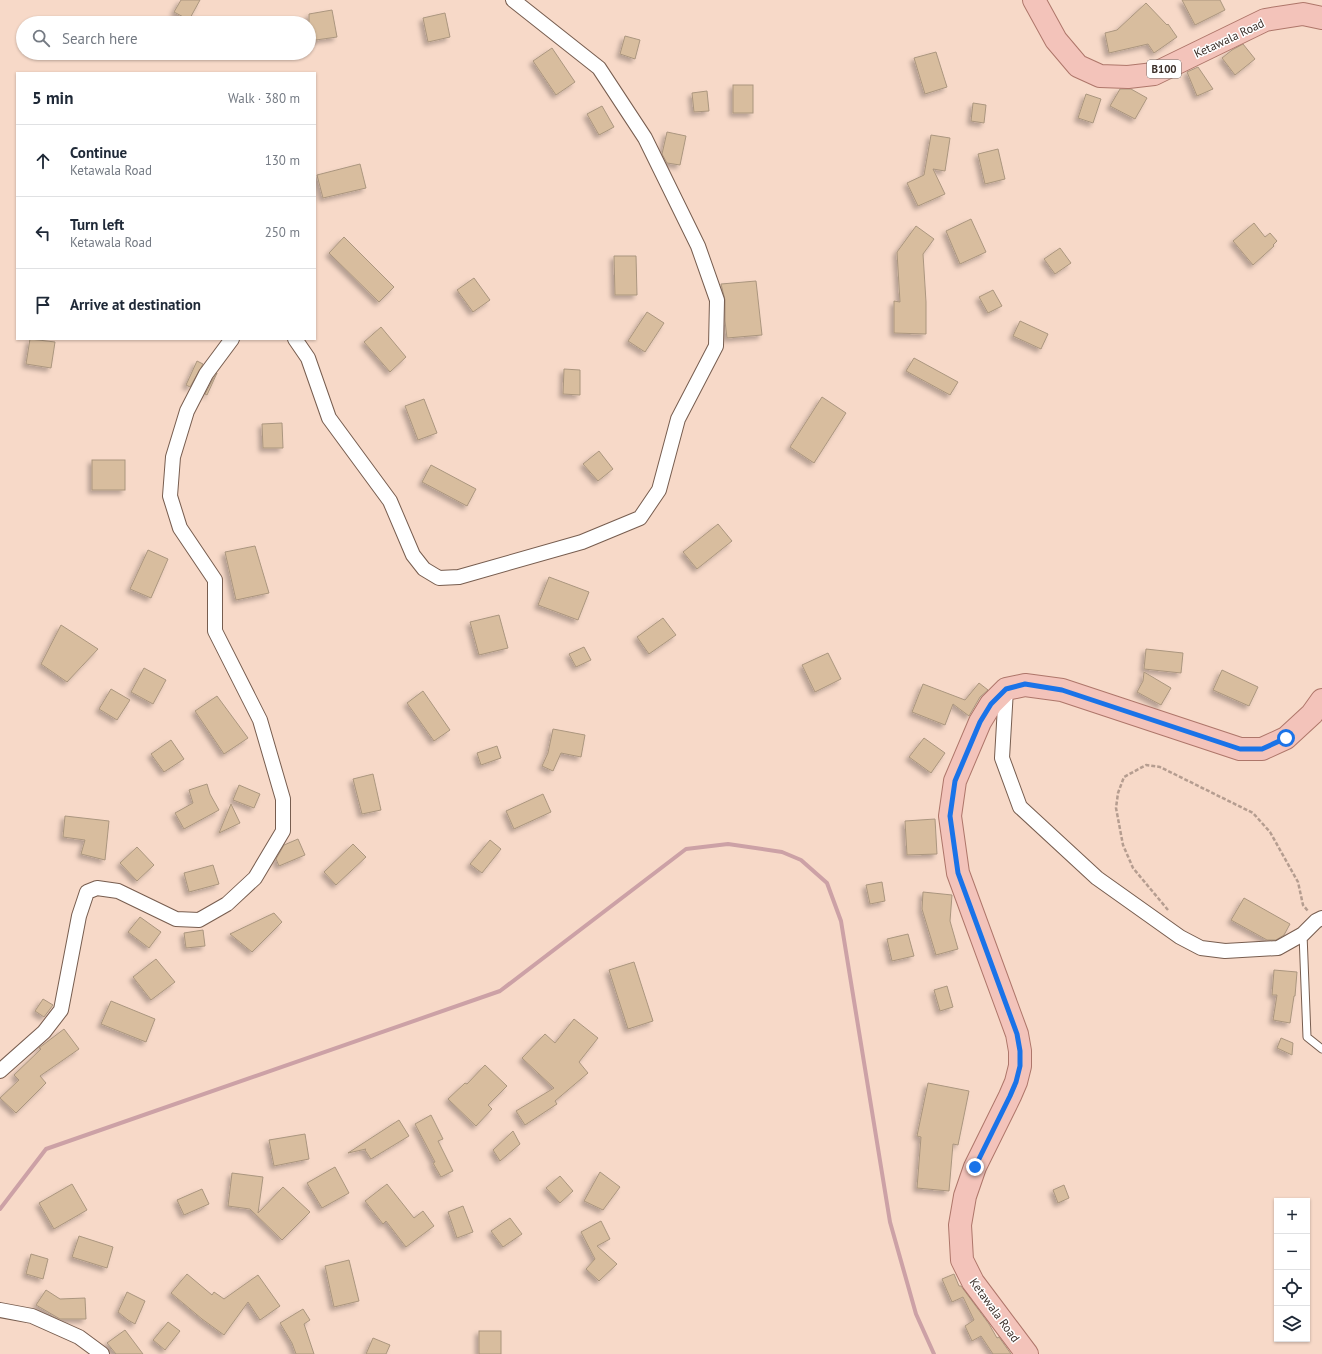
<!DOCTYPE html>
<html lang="en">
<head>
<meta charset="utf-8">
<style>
	:root { --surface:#fff; --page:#f2f2f3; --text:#1f2937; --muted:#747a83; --line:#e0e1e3 }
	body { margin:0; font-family:"PT Sans",sans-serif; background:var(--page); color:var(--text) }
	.controls { position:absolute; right:12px; bottom:12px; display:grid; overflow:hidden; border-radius:0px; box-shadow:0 1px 3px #0004 }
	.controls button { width:36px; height:36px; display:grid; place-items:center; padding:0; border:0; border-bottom:1px solid var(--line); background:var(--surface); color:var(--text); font:20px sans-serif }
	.stop { position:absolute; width:12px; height:12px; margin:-9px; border:3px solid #1a73e8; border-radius:50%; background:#fff }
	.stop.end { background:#1a73e8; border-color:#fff; box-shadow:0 1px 4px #0008 }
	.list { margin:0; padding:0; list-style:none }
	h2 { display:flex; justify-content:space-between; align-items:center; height:52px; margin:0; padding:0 16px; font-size:17px }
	h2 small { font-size:13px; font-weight:400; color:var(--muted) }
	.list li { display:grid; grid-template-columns:26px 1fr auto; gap:12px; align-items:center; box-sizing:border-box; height:72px; padding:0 16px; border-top:1px solid var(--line) }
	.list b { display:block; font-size:15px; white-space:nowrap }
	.list p { margin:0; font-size:13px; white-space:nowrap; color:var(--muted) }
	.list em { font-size:13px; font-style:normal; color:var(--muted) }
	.icon { flex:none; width:22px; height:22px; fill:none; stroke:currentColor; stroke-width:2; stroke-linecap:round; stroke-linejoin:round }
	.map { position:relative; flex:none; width:1322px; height:1354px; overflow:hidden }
	.search { position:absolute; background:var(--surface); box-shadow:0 1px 3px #0004; left:16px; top:16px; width:300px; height:44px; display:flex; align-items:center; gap:10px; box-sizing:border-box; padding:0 14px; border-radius:22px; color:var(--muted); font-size:15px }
	.panel { position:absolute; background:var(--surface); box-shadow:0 1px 3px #0004; left:16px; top:72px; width:300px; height:268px; border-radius:0px }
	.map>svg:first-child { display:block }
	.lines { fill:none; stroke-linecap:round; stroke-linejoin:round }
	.stream { stroke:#cca1a6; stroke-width:4 }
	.building { fill:#d8bd9e; stroke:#ab967f; filter:url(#shadow) }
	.lane-casing { stroke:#775d4f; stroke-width:9 }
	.street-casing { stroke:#775d4f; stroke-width:16 }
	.primary-casing { stroke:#ae766a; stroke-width:24 }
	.path { stroke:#b59d90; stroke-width:2.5; stroke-dasharray:4 2; stroke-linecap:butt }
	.lane { stroke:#fff; stroke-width:7 }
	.street { stroke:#fff; stroke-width:14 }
	.primary { stroke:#f3c3ba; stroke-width:22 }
	.route { stroke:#1a73e8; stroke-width:5 }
	.labels { text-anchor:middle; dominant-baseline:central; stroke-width:3; stroke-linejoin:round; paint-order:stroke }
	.shield { fill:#fff; stroke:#766e6a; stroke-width:1 }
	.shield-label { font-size:11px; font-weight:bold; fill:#3c302a }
	.street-label { font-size:12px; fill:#3c302a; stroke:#fff }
</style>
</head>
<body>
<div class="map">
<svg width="1322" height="1354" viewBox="0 0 1322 1354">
	<defs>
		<filter id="shadow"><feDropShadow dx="-3.5" dy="3.5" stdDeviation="2" flood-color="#0004"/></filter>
	</defs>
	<rect width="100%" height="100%" fill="#f7d9c8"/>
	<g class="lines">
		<polyline class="stream" points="0,1209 46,1149 500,991 686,849 728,844 782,852 801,860 827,883 841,921 890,1222 916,1314 934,1354"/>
	</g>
	<g class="building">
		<polygon points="181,0 200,0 189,20 174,12"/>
		<polygon points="1182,0 1220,0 1225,10 1195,25"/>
		<polygon points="1146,3 1167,25 1168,24 1177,37 1154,53 1148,44 1109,53 1105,33 1117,30"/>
		<polygon points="332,10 337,37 309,41 309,14"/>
		<polygon points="445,13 450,37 428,42 423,18"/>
		<polygon points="625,36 640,40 635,59 620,54"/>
		<polygon points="1243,44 1255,59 1235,75 1222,58 1232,50"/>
		<polygon points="552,48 575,82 556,95 533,61"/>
		<polygon points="936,52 947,87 925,94 914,58"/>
		<polygon points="1198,67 1213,89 1197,96 1187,72"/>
		<rect x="733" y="85" width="20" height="28"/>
		<polygon points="1120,89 1131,89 1147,98 1135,119 1110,106"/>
		<polygon points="707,91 709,111 694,112 692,93"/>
		<polygon points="1086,94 1101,99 1093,123 1078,118"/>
		<polygon points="973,103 986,105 984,123 971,121"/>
		<polygon points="602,106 614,127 599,135 587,114"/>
		<polygon points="667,132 686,136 680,165 667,163 662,154"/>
		<polygon points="931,135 950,138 945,171 933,169 945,194 918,206 907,183 924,175"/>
		<polygon points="998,149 1005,179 985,184 978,154"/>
		<polygon points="360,164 366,188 323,198 317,175"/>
		<polygon points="971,219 986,252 960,264 946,231"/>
		<polygon points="1254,223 1265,237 1270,233 1277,241 1273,245 1274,246 1253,265 1233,241"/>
		<polygon points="916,226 934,239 923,254 926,302 926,334 894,333 894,301 900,302 897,252"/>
		<polygon points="344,237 394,287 379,302 329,253"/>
		<polygon points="1060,248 1071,263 1055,274 1044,259"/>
		<polygon points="614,256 636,256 637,295 615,295"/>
		<polygon points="474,278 490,300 473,312 457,290"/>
		<polygon points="756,281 762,335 727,338 725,321 725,300 721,284"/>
		<polygon points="993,290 1002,306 988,313 979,297"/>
		<polygon points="647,312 664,323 645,352 628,341"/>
		<polygon points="1020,321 1048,334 1041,349 1013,336"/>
		<polygon points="381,327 406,357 390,372 364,342"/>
		<polygon points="30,339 55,342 51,368 26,364"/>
		<polygon points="914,358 958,382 950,395 906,371"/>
		<polygon points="197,361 203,364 190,387 186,385"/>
		<polygon points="564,369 580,370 580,395 563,394"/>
		<polygon points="217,373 207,395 205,394 213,379"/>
		<polygon points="822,397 846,413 814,463 790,447"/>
		<polygon points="424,399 437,433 418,440 405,406"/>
		<polygon points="282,423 283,448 263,448 262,424"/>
		<polygon points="599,451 613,469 598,481 583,464"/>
		<rect x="92" y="460" width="33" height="30"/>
		<polygon points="431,465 476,489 467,506 422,482"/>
		<polygon points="718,524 732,541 697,569 683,552"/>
		<polygon points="255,546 269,593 236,600 225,552"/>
		<polygon points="148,550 168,559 151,598 130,589"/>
		<polygon points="549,577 589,592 578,620 538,605"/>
		<polygon points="499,615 508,648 479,655 470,622"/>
		<polygon points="663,618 676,635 649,654 637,637"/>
		<polygon points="61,625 98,649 67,682 41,664"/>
		<polygon points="584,647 591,660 576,667 569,654"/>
		<polygon points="1146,649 1183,653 1181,673 1144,669"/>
		<polygon points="828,653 841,679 815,692 802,665"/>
		<polygon points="144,668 166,680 153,704 131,692"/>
		<polygon points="1222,670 1258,687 1249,706 1213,690"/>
		<polygon points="1144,672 1171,688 1161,705 1137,692 1143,681"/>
		<polygon points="979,683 988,690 980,697 969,716 953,704 945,725 912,712 923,684 965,700"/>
		<polygon points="111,689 130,700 117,720 99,709"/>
		<polygon points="423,691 450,730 434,741 407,703"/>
		<polygon points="217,696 248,738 224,754 195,711"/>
		<polygon points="553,729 585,735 581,757 561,753 553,771 542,766 548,753"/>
		<polygon points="924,738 945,753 931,773 909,757"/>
		<polygon points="171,740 184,759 164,772 151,754"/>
		<polygon points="497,746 501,758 481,765 477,753"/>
		<polygon points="373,774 381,810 362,814 353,779"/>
		<polygon points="207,784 210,794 219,810 184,829 175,813 193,803 189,790"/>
		<polygon points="239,785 260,794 254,808 233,800"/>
		<polygon points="543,794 551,812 514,829 506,811"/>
		<polygon points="231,804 240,823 219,833"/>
		<polygon points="65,816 109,821 105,860 81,854 85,840 63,837"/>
		<polygon points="935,819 937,854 907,855 905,821"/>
		<polygon points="298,839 305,855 279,866 276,859 284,845"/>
		<polygon points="490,840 501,849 482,873 470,864"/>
		<polygon points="353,844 366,857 336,885 324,872"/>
		<polygon points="137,847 154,865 137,881 120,863"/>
		<polygon points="213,865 219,884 189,892 184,873"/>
		<polygon points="882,882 885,901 870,904 866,885"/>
		<polygon points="923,892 952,895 950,921 958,949 936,955 922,909"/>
		<polygon points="1244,898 1290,924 1284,935 1276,940 1267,940 1231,920"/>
		<polygon points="274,913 282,922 252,952 230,934"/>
		<polygon points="140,917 161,932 149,948 128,932"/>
		<polygon points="203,930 205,946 186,948 184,933"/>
		<polygon points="908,934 914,956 892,961 887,939"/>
		<polygon points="156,959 175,982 151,1000 133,977"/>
		<polygon points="634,962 653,1021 628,1029 609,970"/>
		<polygon points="1274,970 1297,972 1295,996 1294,996 1290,1023 1273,1020 1277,995 1272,995"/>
		<polygon points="947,986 953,1007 940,1011 934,990"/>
		<polygon points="43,999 53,1005 44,1017 35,1011"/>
		<polygon points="111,1001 155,1019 146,1042 101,1024"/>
		<polygon points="574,1019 598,1038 579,1062 588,1073 555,1101 557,1104 525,1125 516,1111 554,1088 522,1058 545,1034 555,1043"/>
		<polygon points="64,1029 79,1049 40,1076 46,1083 16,1113 0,1098 19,1080 14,1075 41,1049 39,1048"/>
		<polygon points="1281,1038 1293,1043 1292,1055 1277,1048"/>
		<polygon points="485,1065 507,1086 488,1105 492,1109 476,1126 448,1099 465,1083 467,1084"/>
		<polygon points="928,1083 969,1091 958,1145 953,1144 949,1191 917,1188 921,1137 917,1136"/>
		<polygon points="431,1115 443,1139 438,1141 453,1171 441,1177 433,1163 435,1162 415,1124"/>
		<polygon points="399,1120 409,1136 371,1159 365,1150 366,1149 348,1153"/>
		<polygon points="513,1131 520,1144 500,1161 493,1150"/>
		<polygon points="305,1134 309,1159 274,1166 269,1140"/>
		<polygon points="335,1167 349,1193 322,1208 307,1183"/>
		<polygon points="600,1172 620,1187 603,1210 584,1201"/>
		<polygon points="232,1173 263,1177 258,1213 283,1187 310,1212 282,1240 250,1209 228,1206"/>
		<polygon points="560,1176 573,1191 560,1203 546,1188"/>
		<polygon points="72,1184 87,1210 54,1229 39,1203"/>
		<polygon points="387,1184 414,1218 423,1211 434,1226 406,1247 386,1221 383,1224 365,1201"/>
		<polygon points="1064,1185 1069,1198 1058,1203 1053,1190"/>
		<polygon points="202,1189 209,1204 184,1215 177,1200"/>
		<polygon points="463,1206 473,1232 457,1238 448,1212"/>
		<polygon points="510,1218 522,1234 503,1247 491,1231"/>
		<polygon points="601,1221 610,1239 597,1246 617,1264 599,1281 586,1269 595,1259 581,1232"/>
		<polygon points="79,1236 113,1247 107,1268 72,1257"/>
		<polygon points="31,1254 48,1259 43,1279 26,1274"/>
		<polygon points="349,1260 359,1301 334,1307 325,1266"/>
		<polygon points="187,1274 212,1295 214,1292 224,1299 258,1275 280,1306 260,1320 248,1302 224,1335 202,1319 171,1293"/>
		<polygon points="954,1274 959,1286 961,1286 989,1324 997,1338 999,1337 1011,1354 993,1354 981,1336 972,1341 965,1326 974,1320 963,1297 952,1302 942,1279"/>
		<polygon points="46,1290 60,1299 85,1298 86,1319 60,1319 36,1305"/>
		<polygon points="127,1292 145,1301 135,1324 128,1320 118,1312"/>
		<polygon points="303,1309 310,1320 304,1324 314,1354 296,1354 292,1343 280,1323"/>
		<polygon points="168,1322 180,1331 165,1350 153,1340"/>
		<polygon points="125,1330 143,1354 116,1354 107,1343"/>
		<rect x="479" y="1331" width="22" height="23"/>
		<polygon points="373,1338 390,1345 386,1354 366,1354"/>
	</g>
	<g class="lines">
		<defs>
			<polyline id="lane" points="1303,934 1307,1037 1322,1049"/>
			<g id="street">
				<polyline points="295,339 308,358 329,418 390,501 413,555 424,569 439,578 459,577 582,542 640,518 659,490 678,419 716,346 717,300 698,246 645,138 599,68 513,0"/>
				<polyline points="1006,689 1002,758 1020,807 1097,878 1180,937 1201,948 1225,951 1278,948 1303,934 1316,921 1322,918"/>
				<polyline points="0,1071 44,1032 61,1010 79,916 87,892 97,888 118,891 176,919 199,920 227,904 255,878 283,831 283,799 260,720 215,631 215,580 180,528 170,496 173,457 187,411 206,374 232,339"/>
				<polyline points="0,1310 32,1316 79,1337 102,1354"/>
			</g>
			<g id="primary">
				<polyline points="1034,0 1056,40 1078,66 1100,76 1128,77 1154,74 1265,20 1303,14 1322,18"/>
				<polyline points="1027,1354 973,1282 962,1260 960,1225 965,1196 975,1167 1010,1096 1016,1082 1020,1066 1020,1051 1017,1034 958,873 950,816 955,781 980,722 991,704 1006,689 1025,685 1062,690 1240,749 1262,749 1286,738 1312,714 1322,700"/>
			</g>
		</defs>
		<use href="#lane" class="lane-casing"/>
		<use href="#street" class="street-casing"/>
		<use href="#primary" class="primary-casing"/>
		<polyline class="path" points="1168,910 1133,868 1123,845 1116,808 1118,793 1124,777 1146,765 1160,767 1253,813 1270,832 1298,882 1303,905 1308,911"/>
		<use href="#lane" class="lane"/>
		<use href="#street" class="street"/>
		<use href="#primary" class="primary"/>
	</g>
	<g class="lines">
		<polyline class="route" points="975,1167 1010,1096 1016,1082 1020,1066 1020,1051 1017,1034 958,873 950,816 955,781 980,722 991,704 1006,689 1025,684 1062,690 1240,749 1262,749 1286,738"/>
	</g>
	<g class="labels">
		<rect class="shield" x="1147" y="60" width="34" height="18" rx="3"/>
		<g class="shield-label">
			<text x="1164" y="69">B100</text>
		</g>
		<g class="street-label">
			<text transform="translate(1229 38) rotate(-25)">Ketawala Road</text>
			<text transform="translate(995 1310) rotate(54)">Ketawala Road</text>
		</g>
	</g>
</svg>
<div class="controls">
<button>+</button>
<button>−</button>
<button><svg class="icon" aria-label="locate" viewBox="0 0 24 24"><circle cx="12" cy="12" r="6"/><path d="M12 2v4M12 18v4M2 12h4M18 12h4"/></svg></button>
<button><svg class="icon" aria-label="layers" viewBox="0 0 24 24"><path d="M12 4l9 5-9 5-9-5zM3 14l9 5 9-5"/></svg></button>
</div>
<div class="stop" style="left:1286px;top:738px"></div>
<div class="stop end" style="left:975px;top:1167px"></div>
<div class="search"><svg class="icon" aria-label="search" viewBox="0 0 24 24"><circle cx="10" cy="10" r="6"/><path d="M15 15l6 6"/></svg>Search here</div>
<section class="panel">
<h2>5 min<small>Walk · 380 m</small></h2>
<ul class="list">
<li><svg class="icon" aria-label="ahead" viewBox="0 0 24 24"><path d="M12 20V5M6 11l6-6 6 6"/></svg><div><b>Continue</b><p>Ketawala Road</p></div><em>130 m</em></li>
<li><svg class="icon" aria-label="left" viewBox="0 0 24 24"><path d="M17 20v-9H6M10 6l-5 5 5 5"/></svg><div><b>Turn left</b><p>Ketawala Road</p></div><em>250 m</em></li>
<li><svg class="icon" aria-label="arrive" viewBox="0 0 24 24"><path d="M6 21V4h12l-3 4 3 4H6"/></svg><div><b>Arrive at destination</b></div></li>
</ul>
</section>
</div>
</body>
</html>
